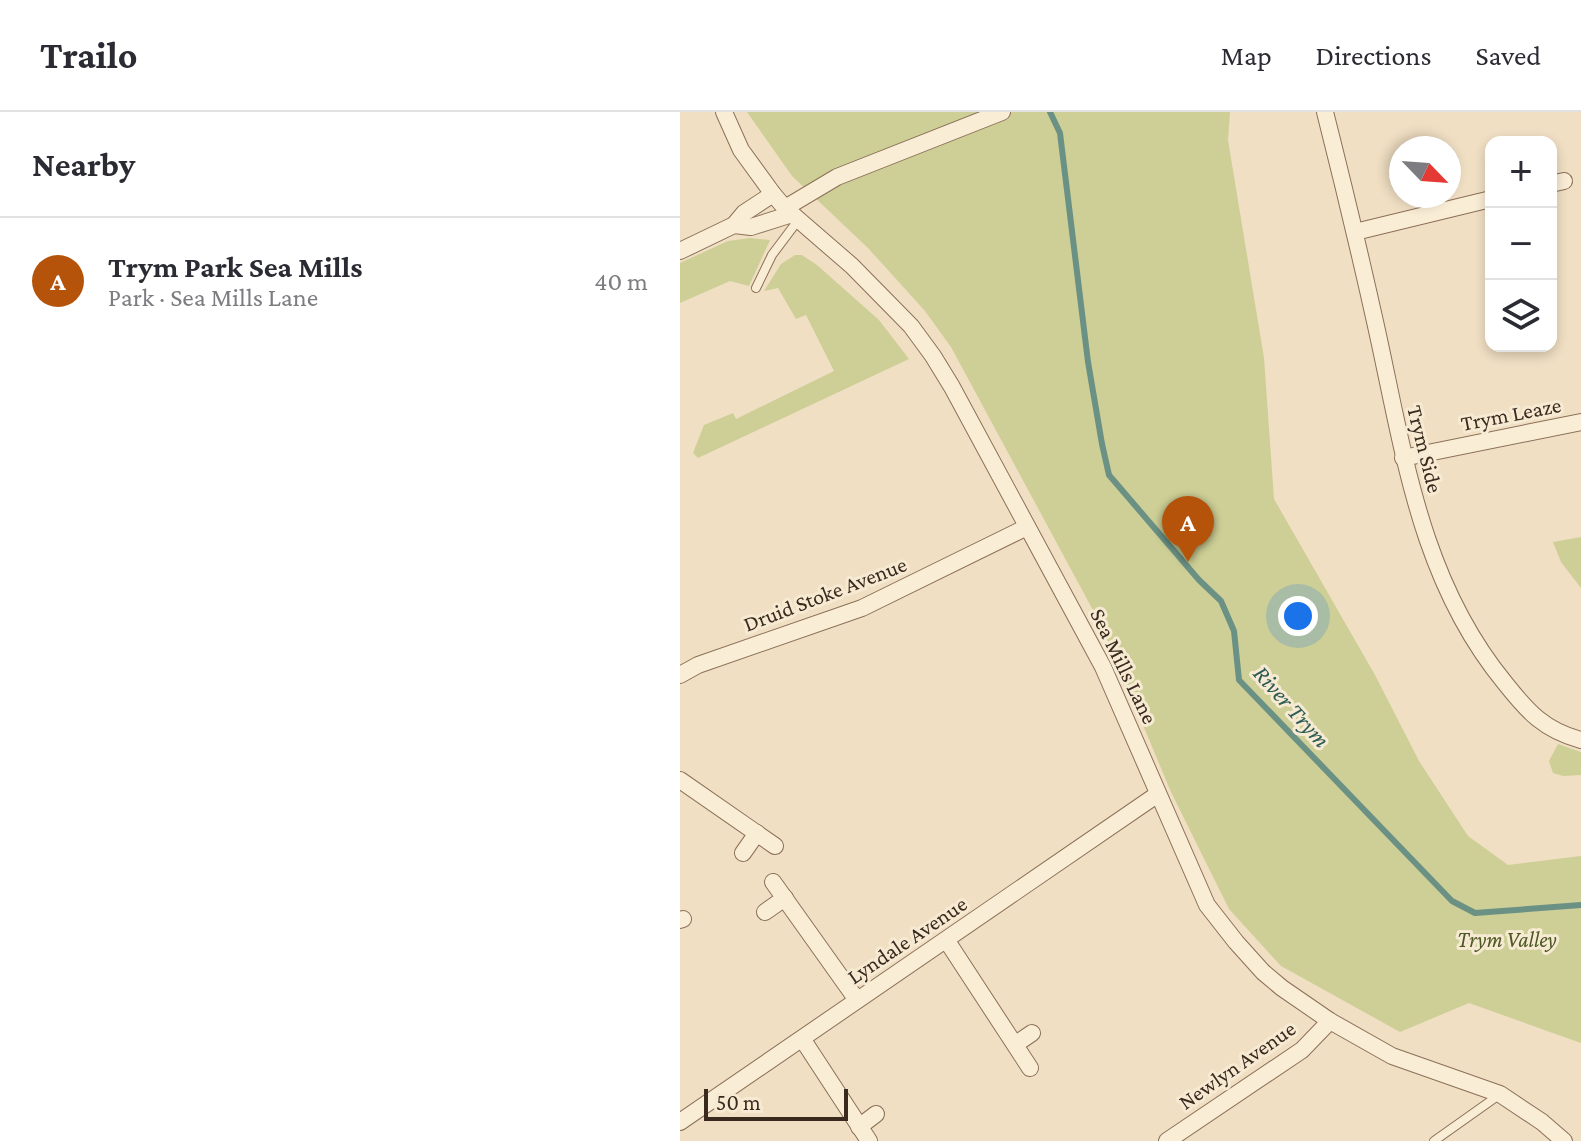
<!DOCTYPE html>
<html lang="en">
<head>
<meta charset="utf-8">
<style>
	:root { --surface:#fff; --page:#f7f7f7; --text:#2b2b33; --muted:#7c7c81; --line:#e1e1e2; --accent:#b45309 }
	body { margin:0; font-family:"Crimson Pro",serif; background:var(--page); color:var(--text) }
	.controls { position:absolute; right:24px; top:24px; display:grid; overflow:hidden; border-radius:16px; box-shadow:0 4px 12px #0003 }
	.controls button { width:72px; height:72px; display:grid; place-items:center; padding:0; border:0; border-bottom:2px solid var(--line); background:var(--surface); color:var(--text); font:40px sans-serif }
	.compass { position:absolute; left:709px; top:24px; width:72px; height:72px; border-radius:50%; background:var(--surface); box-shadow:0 4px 12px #0003; rotate:115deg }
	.scale { position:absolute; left:24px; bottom:20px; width:144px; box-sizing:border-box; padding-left:8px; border:4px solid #3a291d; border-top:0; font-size:22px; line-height:28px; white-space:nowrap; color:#3a291d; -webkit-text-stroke:6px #f7ead3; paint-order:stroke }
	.you { position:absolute; left:618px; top:504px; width:28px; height:28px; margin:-20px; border:6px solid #fff; border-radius:50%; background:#1a73e8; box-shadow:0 0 0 12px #1a73e833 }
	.badge { display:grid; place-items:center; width:52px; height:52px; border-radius:50%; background:var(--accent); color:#fff; font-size:26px; font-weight:700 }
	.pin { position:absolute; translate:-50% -66px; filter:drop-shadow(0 2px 4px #0008) }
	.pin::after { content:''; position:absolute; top:42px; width:28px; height:24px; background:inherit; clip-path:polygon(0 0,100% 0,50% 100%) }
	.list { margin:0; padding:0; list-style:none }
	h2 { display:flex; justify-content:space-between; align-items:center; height:104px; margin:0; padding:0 32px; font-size:34px }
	h2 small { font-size:26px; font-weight:400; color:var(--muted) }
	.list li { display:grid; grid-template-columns:52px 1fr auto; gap:24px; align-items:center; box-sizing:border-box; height:128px; padding:0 32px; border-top:2px solid var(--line) }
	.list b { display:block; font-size:30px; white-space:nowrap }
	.list p { margin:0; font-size:26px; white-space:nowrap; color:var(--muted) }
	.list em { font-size:26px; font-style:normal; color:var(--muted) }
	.icon { flex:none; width:44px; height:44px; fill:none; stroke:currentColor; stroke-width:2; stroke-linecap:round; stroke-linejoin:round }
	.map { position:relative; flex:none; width:901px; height:1029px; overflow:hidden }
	header { display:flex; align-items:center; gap:48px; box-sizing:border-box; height:112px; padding:0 40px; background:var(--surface); border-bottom:2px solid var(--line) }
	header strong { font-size:38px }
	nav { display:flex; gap:44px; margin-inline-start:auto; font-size:28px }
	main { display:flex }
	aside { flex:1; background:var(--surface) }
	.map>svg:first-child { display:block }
	.green { fill:#cdcf96 }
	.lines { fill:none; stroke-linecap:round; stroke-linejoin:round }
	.stream { stroke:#6b9185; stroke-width:6 }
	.lane-casing { stroke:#8b7058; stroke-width:10 }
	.street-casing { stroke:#8b7058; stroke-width:18 }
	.lane { stroke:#faedd6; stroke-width:8 }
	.street { stroke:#faedd6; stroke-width:16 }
	.labels { text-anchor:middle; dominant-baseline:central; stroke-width:6; stroke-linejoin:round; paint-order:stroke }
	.street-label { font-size:22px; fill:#3a291d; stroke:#f7ead3 }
	.park-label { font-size:22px; font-style:italic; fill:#4e5823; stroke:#f7ead3 }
	.water-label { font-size:24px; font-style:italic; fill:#2c5b54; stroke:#f7ead3 }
</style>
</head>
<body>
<header>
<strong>Trailo</strong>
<nav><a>Map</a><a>Directions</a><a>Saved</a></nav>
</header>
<main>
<aside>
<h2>Nearby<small></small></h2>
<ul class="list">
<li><span class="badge">A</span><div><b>Trym Park Sea Mills</b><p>Park · Sea Mills Lane</p></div><em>40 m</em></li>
</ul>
</aside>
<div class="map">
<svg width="901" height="1029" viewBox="0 0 901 1029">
	<rect width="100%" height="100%" fill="#f0dfc3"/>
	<g class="green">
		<polygon points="67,0 550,0 548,28 584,246 594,387 695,563 739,649 788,724 828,753 901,744 901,931 789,891 720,920 601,854 549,797 491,680 421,513 271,235 245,199 188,136 112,64"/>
		<polygon points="70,126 90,128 69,174 50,169 0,191 0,151 48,129"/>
		<polygon points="115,143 122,143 137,153 199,208 229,247 18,346 13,341 24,313 53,301 56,307 154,259 126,203 116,207 98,176 84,179 101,152"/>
		<polygon points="901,425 901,476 881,450 873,430"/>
		<polygon points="878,632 901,640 901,663 883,664 873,661 869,649"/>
	</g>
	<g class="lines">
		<polyline class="stream" points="370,0 380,21 408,250 422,332 429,363 519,468 541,489 554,519 559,568 772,789 795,801 901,793"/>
		<defs>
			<g id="lane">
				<polyline points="76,176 92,143 119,107"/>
				<polyline points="754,1029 819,983"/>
			</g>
			<g id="street">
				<polyline points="44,0 61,38 93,82 105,96 172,154 231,214 253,244 272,275 423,555 527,793 556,830 583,860 602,876 650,909 712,944 820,982 862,1010 884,1029"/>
				<path d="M645 0C663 71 680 142 696 214 724 340 740 468 825 571 848 600 864 618 901 628"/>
				<polyline points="871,72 884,69"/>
				<polyline points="105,96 157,65 322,0"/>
				<polyline points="54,113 71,115 112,102"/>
				<polyline points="675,120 811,87"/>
				<polyline points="0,139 54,113 64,101 93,82"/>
				<polyline points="723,346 901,310"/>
				<polyline points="0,563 18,553 182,496 347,415"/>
				<polyline points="0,668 95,734"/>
				<polyline points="63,741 77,721"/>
				<polyline points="93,770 177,888"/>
				<polyline points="85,800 105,786"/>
				<polyline points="0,808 3,807"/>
				<polyline points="267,829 350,956"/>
				<polyline points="123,928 189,1029"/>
				<polyline points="336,932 352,921"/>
				<path d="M0 1010C160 902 319 792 478 682"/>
				<polyline points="179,1015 196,1002"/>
				<polyline points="487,1029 622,938 650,909"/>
			</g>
		</defs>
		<use href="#lane" class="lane-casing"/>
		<use href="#street" class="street-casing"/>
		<use href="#lane" class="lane"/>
		<use href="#street" class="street"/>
	</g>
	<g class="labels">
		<g class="street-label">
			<text transform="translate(831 302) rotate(-11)">Trym Leaze</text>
			<text transform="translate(745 337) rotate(76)">Trym Side</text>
			<text transform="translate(145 482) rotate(-21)">Druid Stoke Avenue</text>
			<text transform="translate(444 554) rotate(64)">Sea Mills Lane</text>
			<text transform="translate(227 828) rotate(-34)">Lyndale Avenue</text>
			<text transform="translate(557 953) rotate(-35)">Newlyn Avenue</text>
		</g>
		<g class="park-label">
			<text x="827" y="827">Trym Valley</text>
		</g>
		<g class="water-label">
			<text transform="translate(612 594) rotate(48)">River Trym</text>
		</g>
	</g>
</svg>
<div class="controls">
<button>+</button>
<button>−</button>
<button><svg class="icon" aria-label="layers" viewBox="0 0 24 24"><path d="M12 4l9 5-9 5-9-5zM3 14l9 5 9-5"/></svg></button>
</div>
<svg class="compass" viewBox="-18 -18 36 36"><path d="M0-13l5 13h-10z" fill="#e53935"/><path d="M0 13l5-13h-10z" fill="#7c7c81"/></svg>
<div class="scale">50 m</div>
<div class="you"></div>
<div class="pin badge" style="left:508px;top:450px">A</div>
</div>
</main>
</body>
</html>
